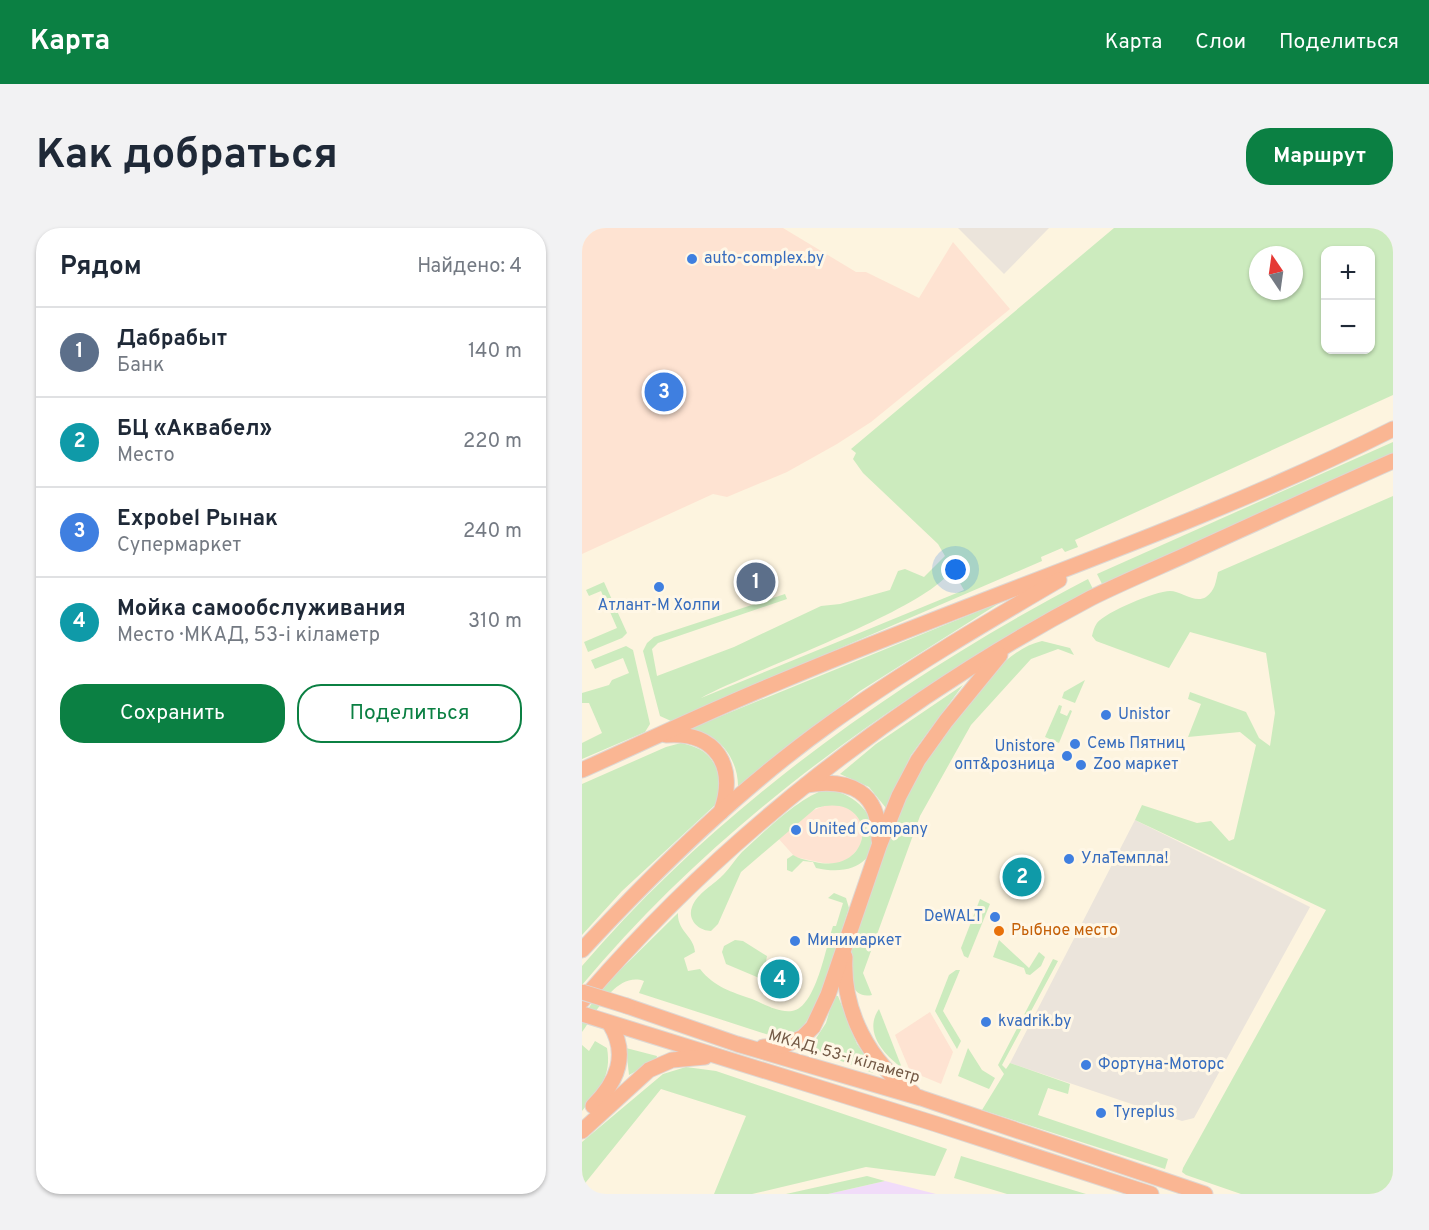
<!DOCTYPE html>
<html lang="ru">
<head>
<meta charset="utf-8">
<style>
	:root { --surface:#fff; --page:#f2f2f3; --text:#1f2937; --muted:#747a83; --line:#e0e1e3; --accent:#0b8043 }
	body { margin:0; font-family:Overpass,sans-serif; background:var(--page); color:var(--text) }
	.controls { position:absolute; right:18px; top:18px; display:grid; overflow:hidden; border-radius:12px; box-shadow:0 2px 4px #0004 }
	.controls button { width:54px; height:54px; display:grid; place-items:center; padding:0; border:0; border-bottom:2px solid var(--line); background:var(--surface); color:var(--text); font:30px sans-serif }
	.compass { position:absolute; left:667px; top:18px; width:54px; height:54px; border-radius:50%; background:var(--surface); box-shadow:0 2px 4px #0004; rotate:347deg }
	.you { position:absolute; left:374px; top:342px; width:21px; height:21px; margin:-15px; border:4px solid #fff; border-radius:50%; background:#1a73e8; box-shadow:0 0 0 9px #1a73e833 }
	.badge { display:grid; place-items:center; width:39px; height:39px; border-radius:50%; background:var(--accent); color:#fff; font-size:20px; font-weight:700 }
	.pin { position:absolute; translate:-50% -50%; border:3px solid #fff; box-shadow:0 2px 6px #0006 }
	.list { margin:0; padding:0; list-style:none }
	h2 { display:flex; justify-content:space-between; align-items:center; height:78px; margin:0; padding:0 24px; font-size:26px }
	h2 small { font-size:20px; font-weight:400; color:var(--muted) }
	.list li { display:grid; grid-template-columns:39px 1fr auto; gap:18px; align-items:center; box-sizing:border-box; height:90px; padding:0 24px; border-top:2px solid var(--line) }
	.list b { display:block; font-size:22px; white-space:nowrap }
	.list p { margin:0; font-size:20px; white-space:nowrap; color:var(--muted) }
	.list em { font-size:20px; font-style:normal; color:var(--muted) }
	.actions { display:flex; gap:12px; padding:18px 24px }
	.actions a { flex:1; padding:14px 0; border:2px solid var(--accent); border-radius:24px; text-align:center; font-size:21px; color:var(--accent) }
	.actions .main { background:var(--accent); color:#fff }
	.map { position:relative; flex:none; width:811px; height:966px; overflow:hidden; border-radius:24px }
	header { display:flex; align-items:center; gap:36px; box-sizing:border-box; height:84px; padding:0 30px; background:var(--accent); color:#fff }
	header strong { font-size:28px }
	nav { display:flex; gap:33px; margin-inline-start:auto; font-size:21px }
	.intro { display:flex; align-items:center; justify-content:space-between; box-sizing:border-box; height:144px; padding:0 36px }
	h1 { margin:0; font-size:42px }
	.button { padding:15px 27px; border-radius:24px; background:var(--accent); color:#fff; font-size:21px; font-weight:700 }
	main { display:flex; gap:36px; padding:0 36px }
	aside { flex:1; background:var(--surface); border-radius:24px; box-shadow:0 2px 4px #0004 }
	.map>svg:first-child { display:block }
	.commercial { fill:#fee3d2 }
	.industrial { fill:#ebe4db }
	.education { fill:#f1dcf9 }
	.green { fill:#ccebbe; fill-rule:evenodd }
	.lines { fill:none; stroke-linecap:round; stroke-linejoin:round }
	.highway-casing { stroke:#ded7d3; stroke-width:17 }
	.highway { stroke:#fab693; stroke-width:15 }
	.highway-bridge-casing { stroke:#ded7d3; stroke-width:17; stroke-linecap:butt }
	.highway-bridge { stroke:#fab693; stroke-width:15 }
	.shop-dot { fill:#3f7fe0; stroke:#fff7e6; stroke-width:2 }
	.food-dot { fill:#e8710a; stroke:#fff7e6; stroke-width:2 }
	.labels { text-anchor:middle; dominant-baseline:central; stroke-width:6; stroke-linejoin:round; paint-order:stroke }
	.shop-label { font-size:16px; fill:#366cbe; stroke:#fff7e6; text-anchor:start }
	.food-label { font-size:16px; fill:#c56008; stroke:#fff7e6; text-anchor:start }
	.street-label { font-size:16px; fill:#745a46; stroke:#fff7e6 }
</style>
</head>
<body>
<header>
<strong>Карта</strong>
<nav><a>Карта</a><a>Слои</a><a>Поделиться</a></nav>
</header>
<div class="intro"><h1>Как добраться</h1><a class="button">Маршрут</a></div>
<main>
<aside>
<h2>Рядом<small>Найдено: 4</small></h2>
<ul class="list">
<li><span class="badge" style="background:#5c6f8a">1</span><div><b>Дабрабыт</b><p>Банк</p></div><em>140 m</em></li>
<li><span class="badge" style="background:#0f9aa8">2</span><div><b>БЦ «Аквабел»</b><p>Место</p></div><em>220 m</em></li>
<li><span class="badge" style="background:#3f7fe0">3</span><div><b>Expobel Рынак</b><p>Супермаркет</p></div><em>240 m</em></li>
<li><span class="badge" style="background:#0f9aa8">4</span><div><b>Мойка самообслуживания</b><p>Место · МКАД, 53-і кіламетр</p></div><em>310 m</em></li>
</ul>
<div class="actions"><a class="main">Сохранить</a><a>Поделиться</a></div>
</aside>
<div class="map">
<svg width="811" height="966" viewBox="0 0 811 966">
	<rect width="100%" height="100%" fill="#fdf4df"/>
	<g class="commercial">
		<polygon points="0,0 201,0 274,44 284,44 337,70 371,14 428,81 289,194 255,216 205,244 145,269 131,266 0,326"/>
		<polygon points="246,576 260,577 270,582 278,592 281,605 278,618 269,629 256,636 241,635 213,629 196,610 223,586"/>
		<polygon points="348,784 371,824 359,856 328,843 313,807"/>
	</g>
	<g class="industrial">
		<polygon points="376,0 467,0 422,46"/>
		<polygon points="553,592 728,679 612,890 600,893 428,835"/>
	</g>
	<polygon class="education" points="303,953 354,966 246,966"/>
	<g class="green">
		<path d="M532 0H811V167L493 312 496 319 483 324 480 320 459 329 460 333 89 493 78 488 61 423 65 415 72 409 203 366 205 371 76 415 70 421 75 448 152 419 239 378 258 376 308 362 316 343 323 341 342 349 363 328 356 316 281 245 271 231 274 225 269 221ZM744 22H788V122H744ZM676 27H712V63H676ZM370 341 382 362 119 470C168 443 349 380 370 341Z"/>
		<polygon points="811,214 811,226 520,356 515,346"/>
		<path d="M811 268V966H659L604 947 600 944 601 940 744 682 553 592 560 577 615 595 629 593 647 613 652 611 674 517 658 504 606 509 619 476 606 471 608 464 664 484 677 510 688 518 693 485 684 425 608 404 587 440 514 413 510 408C511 404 512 399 515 395 524 384 573 363 588 363 599 363 613 376 624 369 633 363 634 353 636 344Z"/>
		<path d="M506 351 511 361C321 462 139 591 0 757V738C137 578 320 448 506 351Z"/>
		<polygon points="22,354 45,405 40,410 6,424 2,414 35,400 19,363 7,368 4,362"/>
		<path d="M419 374 278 463 156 560C157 531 135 501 105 502Z"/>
		<path d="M460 413 488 420 492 427 476 421 449 431 389 497 338 588 281 745 290 767C265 772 267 739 268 722 290 658 308 589 342 530 355 509 375 489 390 469 407 448 432 419 460 413Z"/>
		<polygon points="44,418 51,422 68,496 63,504 0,531 0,515 20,505 7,475 0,475 0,465 27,457 30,452 47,445 41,430 13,441 9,432"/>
		<polygon points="503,452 493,475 480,470 482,464"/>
		<polygon points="381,457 329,527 304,580 287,559 258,546 294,516"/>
		<polygon points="477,477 480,478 478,485 485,488 488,482 490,483 477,515 463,509"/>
		<path d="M99 515C126 521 131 530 141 555L133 577 40 663 0 707V556L84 519Z"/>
		<path d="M245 561C311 573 309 657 234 640L231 634 221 633 210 644 205 642V631L211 627C217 631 225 632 233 634 295 648 297 562 234 580L159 644 136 696 129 703C117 703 105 692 110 679 115 665 133 656 142 646 149 639 153 631 160 624 182 604 217 569 245 561Z"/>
		<path d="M252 665 264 670 267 680 235 778 222 797 213 805 187 807 57 765 62 753C34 743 14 785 0 804V789L24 756 96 685C95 703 112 708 113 724L102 730 106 743 118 741C132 759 150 764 170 771 182 776 197 785 210 783 234 780 244 718 251 698H254L261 675 246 670Z"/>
		<polygon points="398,671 408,676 386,730 382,728 379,720"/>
		<path d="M153 712 161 713 185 728C182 743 186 747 196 758L144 736 140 724 142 718Z"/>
		<polygon points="417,712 447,740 457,724 463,729 459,738 448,747 444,746 442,740 411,729"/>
		<polygon points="471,731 476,733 420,837 424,841 428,835 488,856 486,866 466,860 456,887 586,931 583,941 400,882 422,846 416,837"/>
		<polygon points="374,742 378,742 361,783 379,813 375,821 353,783 367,747"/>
		<polygon points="252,768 256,768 275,816 294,842 291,845 227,821 244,795"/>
		<path d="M297 781 320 840C302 827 281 804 297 781Z"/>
		<path d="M13 813 25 820C30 848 17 862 0 883V817L7 823Z"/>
		<polygon points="44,820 75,828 74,832 47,847"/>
		<polygon points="386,820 400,842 413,850 407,861 376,848"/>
		<polygon points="104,839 134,843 365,921 353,948 284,939 170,966 132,966 164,888 79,861 0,959 0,914 81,846"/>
		<polygon points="379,928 504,966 425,966 372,950"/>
		<polygon points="285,948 303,953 246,966 204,966"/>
	</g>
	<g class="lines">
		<defs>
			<g id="highway">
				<path d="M84 507C135 503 155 539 139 584"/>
				<path d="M0 542C65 513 129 482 195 455 399 368 612 301 811 201"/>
				<path d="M224 557C268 550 298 563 297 612"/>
				<path d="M0 722C76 640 158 560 249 495 322 443 400 397 477 352"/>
				<path d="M263 729C260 783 287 834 331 865"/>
				<path d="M0 773C140 609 319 470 509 370 541 354 575 340 608 325 676 294 743 263 811 233"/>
				<polyline points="45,778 155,816 339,870 623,966"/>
				<polyline points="0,786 354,896 569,966"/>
				<polyline points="181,819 201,818 221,809 231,799 246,767 297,618 317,568 336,532 364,493 418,427"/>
				<path d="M11 878C35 854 47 827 28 796"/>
				<polyline points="0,903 67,842 90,832 123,829"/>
			</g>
		</defs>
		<use href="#highway" class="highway-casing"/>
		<use href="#highway" class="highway"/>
		<defs>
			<polyline id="highway-bridge" points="0,764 45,778"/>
		</defs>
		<use href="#highway-bridge" class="highway-bridge-casing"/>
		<use href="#highway-bridge" class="highway-bridge"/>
	</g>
	<g class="shop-dot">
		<circle cx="110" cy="31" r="6"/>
		<circle cx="77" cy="359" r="6"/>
		<circle cx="524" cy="487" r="6"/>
		<circle cx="493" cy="516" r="6"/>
		<circle cx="485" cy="528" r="6"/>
		<circle cx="499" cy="537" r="6"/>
		<circle cx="214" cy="602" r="6"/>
		<circle cx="487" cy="631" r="6"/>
		<circle cx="413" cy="689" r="6"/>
		<circle cx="213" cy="713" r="6"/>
		<circle cx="404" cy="794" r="6"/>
		<circle cx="504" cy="837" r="6"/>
		<circle cx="519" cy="885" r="6"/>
	</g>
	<circle class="food-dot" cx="417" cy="703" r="6"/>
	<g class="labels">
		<g class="shop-label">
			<text x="122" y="31">auto-complex.by</text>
			<text x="77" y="378" text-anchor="middle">Атлант-М Холпи</text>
			<text x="536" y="487">Unistor</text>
			<text x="505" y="516">Семь Пятниц</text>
			<text x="473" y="519" text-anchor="end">Unistore<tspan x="473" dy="18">опт&amp;розница</tspan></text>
			<text x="511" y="537">Zoo маркет</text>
			<text x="226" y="602">United Company</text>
			<text x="499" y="631">УлаТемпла!</text>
			<text x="401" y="689" text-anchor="end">DeWALT</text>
			<text x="225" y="713">Минимаркет</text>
			<text x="416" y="794">kvadrik.by</text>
			<text x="516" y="837">Фортуна-Моторс</text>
			<text x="531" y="885">Tyreplus</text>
		</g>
		<g class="food-label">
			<text x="429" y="703">Рыбное место</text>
		</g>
		<g class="street-label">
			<text transform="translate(262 829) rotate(16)">МКАД, 53-і кіламетр</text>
		</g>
	</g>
</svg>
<div class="controls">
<button>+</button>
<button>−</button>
</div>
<svg class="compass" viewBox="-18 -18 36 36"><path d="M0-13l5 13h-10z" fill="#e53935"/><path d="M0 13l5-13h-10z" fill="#747a83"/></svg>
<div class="you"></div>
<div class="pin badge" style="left:174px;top:354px;background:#5c6f8a">1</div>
<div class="pin badge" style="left:440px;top:649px;background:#0f9aa8">2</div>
<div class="pin badge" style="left:82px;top:164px;background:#3f7fe0">3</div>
<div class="pin badge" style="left:198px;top:751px;background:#0f9aa8">4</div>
</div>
</main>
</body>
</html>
